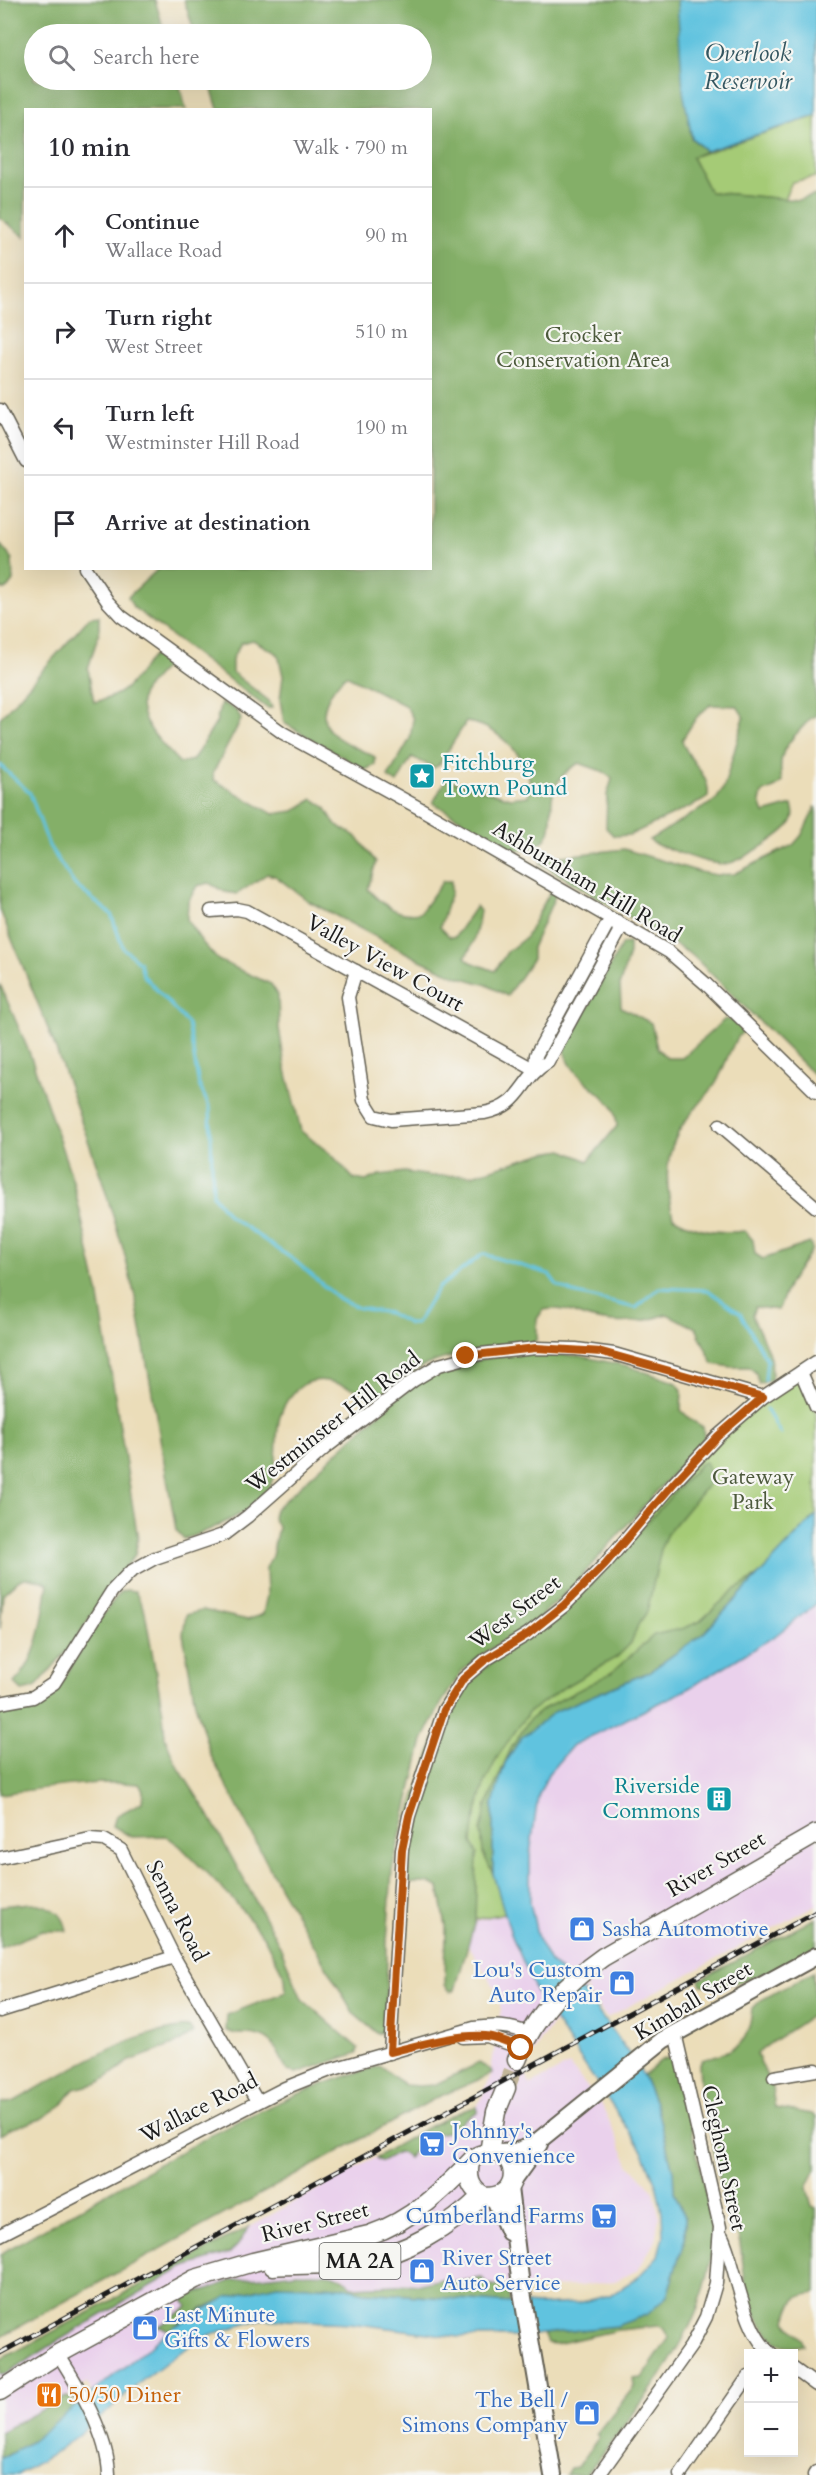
<!DOCTYPE html>
<html lang="en">
<head>
<meta charset="utf-8">
<style>
	:root { --surface:#fff; --page:#f2f2f3; --text:#2b2b33; --muted:#7c7c81; --line:#e1e1e2 }
	body { margin:0; font-family:Cardo,serif; background:var(--page); color:var(--text) }
	.controls { position:absolute; right:18px; bottom:18px; display:grid; overflow:hidden; border-radius:0px; box-shadow:0 6px 24px #0002 }
	.controls button { width:54px; height:54px; display:grid; place-items:center; padding:0; border:0; border-bottom:2px solid var(--line); background:var(--surface); color:var(--text); font:30px sans-serif }
	.stop { position:absolute; width:18px; height:18px; margin:-14px; border:4px solid #b45309; border-radius:50%; background:#fff }
	.stop.end { background:#b45309; border-color:#fff; box-shadow:0 2px 6px #0008 }
	.list { margin:0; padding:0; list-style:none }
	h2 { display:flex; justify-content:space-between; align-items:center; height:78px; margin:0; padding:0 24px; font-size:26px }
	h2 small { font-size:20px; font-weight:400; color:var(--muted) }
	.list li { display:grid; grid-template-columns:39px 1fr auto; gap:18px; align-items:center; box-sizing:border-box; height:96px; padding:0 24px; border-top:2px solid var(--line) }
	.list b { display:block; font-size:22px; white-space:nowrap }
	.list p { margin:0; font-size:20px; white-space:nowrap; color:var(--muted) }
	.list em { font-size:20px; font-style:normal; color:var(--muted) }
	.icon { flex:none; width:33px; height:33px; fill:none; stroke:currentColor; stroke-width:2; stroke-linecap:round; stroke-linejoin:round }
	.map { position:relative; flex:none; width:816px; height:2475px; overflow:hidden }
	.search { position:absolute; background:var(--surface); box-shadow:0 6px 24px #0002; left:24px; top:24px; width:408px; height:66px; display:flex; align-items:center; gap:15px; box-sizing:border-box; padding:0 21px; border-radius:33px; color:var(--muted); font-size:22px }
	.panel { position:absolute; background:var(--surface); box-shadow:0 6px 24px #0002; left:24px; top:108px; width:408px; height:462px; border-radius:0px }
	.map>svg:first-child { display:block }
	.built { fill:#ead1ec }
	.green { fill:#a5cb76; stroke:#607449; stroke-width:1.5 }
	.forest { fill:#84af67; stroke:#506642; stroke-width:1.5 }
	.water { fill:#61c3df; stroke:#3e707e; stroke-width:1.5 }
	.lines { fill:none; stroke-linecap:round; stroke-linejoin:round }
	.stream { stroke:#61c3df; stroke-width:3 }
	.highway-tunnel { stroke:#c2b69a; stroke-width:18; stroke-dasharray:18 9; stroke-linecap:butt }
	.minor-casing { stroke:#646053; stroke-width:15 }
	.major-casing { stroke:#646053; stroke-width:20 }
	.highway-casing { stroke:#646053; stroke-width:21 }
	.minor { stroke:#fff; stroke-width:12 }
	.major { stroke:#fff; stroke-width:16 }
	.highway { stroke:#fff; stroke-width:18 }
	.rail-casing { stroke:#1c1c1c; stroke-width:5 }
	.rail { stroke:#f6f6f2; stroke-width:3; stroke-dasharray:9; stroke-linecap:butt }
	.route { stroke:#b45309; stroke-width:8 }
	.labels { text-anchor:middle; dominant-baseline:central; stroke-width:4.5; stroke-linejoin:round; paint-order:stroke }
	.shield { fill:#f6f6f2; stroke:#5d5d5c; stroke-width:1.5 }
	.shield-label { font-size:21px; font-weight:bold; fill:#1c1c1c }
	.park-label { font-size:22px; fill:#4c593c; stroke:#f6f6f2 }
	.culture-label { font-size:22px; fill:#0d838f; stroke:#f6f6f2; text-anchor:start }
	.street-label { font-size:22px; fill:#1c1c1c; stroke:#f6f6f2 }
	.shop-label { font-size:22px; fill:#366cbe; stroke:#f6f6f2; text-anchor:start }
	.food-label { font-size:22px; fill:#c56008; stroke:#f6f6f2; text-anchor:start }
	.water-label { font-size:24px; font-style:italic; fill:#345660; stroke:#f6f6f2 }
</style>
</head>
<body>
<div class="map">
<svg width="816" height="2475" viewBox="0 0 816 2475">
	<rect width="100%" height="100%" fill="#f6f6f2"/>
	<filter id="ink" filterUnits="userSpaceOnUse"><feTurbulence type="fractalNoise" baseFrequency=".0167" numOctaves="2"/><feDisplacementMap in="SourceGraphic" scale="12" xChannelSelector="R" yChannelSelector="G"/><feConvolveMatrix kernelMatrix="1 2 1 2 8 2 1 2 1" color-interpolation-filters="sRGB"/></filter>
	<filter id="wash" filterUnits="userSpaceOnUse"><feTurbulence type="fractalNoise" baseFrequency=".008" numOctaves="4" result="noise"/><feDisplacementMap in="SourceGraphic" scale="24" xChannelSelector="R" yChannelSelector="G"/><feGaussianBlur stdDeviation="1.35" result="paint"/><feColorMatrix in="noise" values="0 0 0 0 0 0 0 0 0 0 0 0 0 0 0 0 0 1.4 0 .05"/><feComposite in="paint" operator="in"/></filter>
	<g filter="url(#wash)">
		<rect width="100%" height="100%" fill="#ebddb9"/>
		<polygon class="built" points="816,1604 816,1905 607,2018 589,1995 587,1988 550,2028 534,2051 525,2072 530,2085 569,2065 602,2105 629,2164 654,2191 659,2216 655,2241 638,2270 615,2281 579,2286 508,2288 486,2284 482,2278 449,2283 442,2279 420,2284 352,2287 344,2278 338,2275 296,2273 184,2298 188,2307 159,2326 170,2330 92,2393 87,2383 72,2394 0,2432 0,2374 8,2373 58,2341 182,2268 230,2253 249,2227 425,2130 468,2108 477,2107 492,2074 491,2070 501,2009 497,1991 468,1944 475,1921 505,1913 530,1902 530,1854 538,1797 548,1774 573,1745 684,1691 775,1636"/>
		<g class="green">
			<polygon points="816,116 816,177 792,182 784,199 710,192 692,157"/>
			<polygon points="801,1372 816,1407 816,1515 704,1633 556,1711 493,1874 505,1913 446,1926 434,1860 409,1816 444,1710 463,1679 565,1605 718,1436"/>
		</g>
		<g class="forest">
			<polygon points="0,0 155,0 165,34 34,34 34,80 178,80 186,109 26,110 25,237 0,218"/>
			<path d="M184 0H677L691 138 706 151 692 157 710 192 798 200 816 195V716L811 718C790 741 776 749 782 782L776 787 762 793 760 802 764 813 792 805C794 812 795 817 791 823 784 834 738 864 724 864 705 864 676 851 657 845L649 840 716 800 724 787 744 717 737 706 710 705 696 718 682 740C688 763 711 773 708 797L702 801 630 835 614 836 606 828 607 795 612 779 604 772 579 763C568 769 559 777 554 790 547 809 560 838 533 847 525 850 520 851 511 849L433 803 446 779 510 798 528 796C528 790 530 783 529 778 523 751 492 724 466 722L439 765 434 768 412 757 397 783 388 777 410 739 413 719 406 706 346 675C331 688 313 716 333 734 344 744 362 750 375 757V765L365 770 284 723 280 700 283 676 278 654 253 640 241 643 232 659V672L269 701 272 708H267L133 607 128 597 158 569 430 568V110L218 109 209 80H422V34H195Z"/>
			<polygon points="0,544 12,559 13,581 6,590 0,588"/>
			<path d="M99 616V633L88 669 94 702C128 695 132 681 153 656L165 655 169 663C163 670 145 687 142 696 135 720 165 747 180 763L193 760 216 723 221 703C230 706 239 710 241 720L213 773 214 780 273 814 294 811 313 799 325 807 335 824 357 837 376 862 368 889C381 904 399 917 420 913L443 881H451V892L440 927 450 937H455L476 906 480 911C477 927 475 944 465 957L471 962 495 971 507 952 526 937 550 892 556 894 532 948V960L507 996 487 985 456 976 418 959 310 902 275 876 267 874 237 894 225 892 209 883 197 886 188 902 187 920 202 942 218 960 271 984 278 995 279 1028 285 1066 301 1131 332 1155 354 1179 366 1181 380 1175 405 1172 431 1176 472 1175 544 1153 563 1150 588 1161 617 1126C616 1121 616 1113 613 1108 603 1090 568 1076 565 1050L622 944 629 943V954L620 984 621 1007 651 1023 657 1048 667 1058H682L725 1019 738 1022 744 1030C730 1045 727 1062 718 1079 709 1096 694 1108 684 1123 663 1154 665 1183 673 1217 696 1231 719 1234 745 1231L753 1240 755 1254 763 1259 810 1243 812 1249 790 1282 778 1310 755 1307 752 1315C760 1335 776 1359 771 1380L759 1384 756 1373 749 1367H731L713 1364 696 1328 667 1314C646 1322 620 1325 598 1320 575 1316 569 1306 543 1310L537 1319V1339L533 1343C497 1348 460 1351 426 1365 410 1372 397 1390 379 1392 353 1396 325 1368 300 1387 265 1414 284 1451 271 1484 260 1510 209 1531 184 1539L176 1530 136 1301 124 1252 102 1180 53 1041 0 910V718L90 617Z"/>
			<polygon points="816,806 816,1077 692,955 540,863 545,859 555,857 624,849 700,872 717,875 734,874 793,845 801,836"/>
			<path d="M0 984 30 1054 73 1181 98 1291 138 1539 135 1555 109 1588 74 1642 35 1688 22 1691 14 1683C40 1658 42 1618 48 1584 25 1572 20 1578 3 1594L0 1630Z"/>
			<polygon points="538,1353 580,1356 628,1366 677,1383 682,1390 681,1410 691,1420 703,1427 704,1438 571,1588 535,1621 487,1651 462,1671 442,1702 423,1740 392,1870 387,1942 386,2023 382,2032 378,2034 354,2014 279,1886 210,1754 195,1703 183,1634 186,1615 203,1610 248,1620 263,1614 267,1595 266,1568 272,1556 278,1527 273,1518 275,1509 395,1399 426,1376 451,1366 499,1356"/>
			<polygon points="705,1462 711,1474 710,1482 667,1534 662,1545 647,1612 638,1625 631,1643 617,1657 566,1686 528,1713 498,1756 484,1785 474,1824 472,1842 477,1854 475,1921 455,1990 450,1991 445,1985 446,1926 439,1887 428,1883 406,1883 404,1877 414,1822 429,1773 448,1718 466,1683 584,1592 700,1464"/>
			<polygon points="758,1576 704,1633 649,1672 556,1711 493,1803 493,1874 483,1853 481,1830 487,1804 511,1748 529,1720 543,1709 611,1673 654,1635 684,1628 699,1622 734,1590"/>
			<path d="M126 1590 135 1591 145 1612 163 1713 165 1737 175 1762 208 1814 279 1944 302 1999 358 2048 357 2053 297 2073 287 2071C276 2048 273 2034 244 2034 237 2034 233 2034 226 2030L227 2015 286 1992 285 1978 265 1939 237 1904 180 1846 166 1836 131 1837 113 1826 116 1816 142 1802 143 1791 139 1784C92 1780 46 1788 0 1794V1709L9 1710 38 1703 56 1693 94 1627 120 1592Z"/>
			<path d="M31 1903C49 1905 64 1911 67 1931H42L0 1948V1906Z"/>
			<path d="M816 1918V1947C776 1967 748 1988 701 1985L699 1980Z"/>
			<path d="M813 1972 815 2012C797 2029 774 2037 757 2054L772 2088 775 2108 812 2114 816 2117V2169L807 2188 812 2206 816 2208V2293C793 2296 792 2300 786 2321L803 2340 804 2345C796 2347 789 2348 782 2345 765 2336 750 2308 747 2290 743 2273 743 2256 739 2239 736 2228 731 2219 725 2209L700 2082 699 2065 702 2060C738 2048 748 2048 752 2009L761 2000Z"/>
			<path d="M189 2027 193 2033 176 2044 130 2061 99 2083 74 2089 63 2104 41 2119 10 2129 0 2135V2104L13 2102C69 2071 124 2033 189 2027Z"/>
			<path d="M670 2057 674 2059 677 2065C685 2101 693 2136 701 2172 706 2196 713 2220 712 2245 707 2331 644 2397 595 2464L584 2475H566L570 2468 578 2467 599 2437 596 2434 634 2387 633 2379 642 2378 669 2338 663 2328 658 2326 618 2330 556 2344 547 2343 543 2334 616 2326 667 2296 685 2238V2217L674 2192 673 2171 656 2105 643 2076 660 2061Z"/>
			<path d="M479 2063 491 2070 492 2074 436 2098 0 2337V2254C34 2234 69 2215 104 2195 193 2144 280 2093 380 2066L405 2085 419 2086 434 2085Z"/>
			<path d="M477 2107V2112L466 2118 453 2131 429 2135 408 2158 405 2154 398 2153 382 2162 377 2159 376 2157C400 2144 452 2110 477 2107Z"/>
			<polygon points="249,2227 238,2245 230,2253 182,2268 58,2341 8,2373 0,2374 0,2360"/>
			<path d="M296 2273C317 2274 338 2269 352 2287L420 2284 442 2279 449 2283 482 2278 486 2284 508 2288 510 2303 364 2292C294 2277 227 2286 170 2330L158 2327 188 2307 183 2298 234 2280Z"/>
			<path d="M66 2397 71 2398 76 2408C53 2425 29 2449 0 2457V2432Z"/>
		</g>
		<g class="water">
			<polygon points="677,0 816,0 816,116 706,151 692,138 683,91"/>
			<polygon points="816,1515 816,1604 775,1636 684,1691 573,1745 548,1774 538,1797 530,1854 530,1902 538,1939 550,1962 585,1994 638,2066 656,2105 673,2171 674,2192 685,2217 685,2238 667,2296 648,2314 616,2326 515,2337 459,2337 350,2323 261,2319 209,2335 177,2354 143,2380 102,2416 52,2455 17,2475 0,2475 0,2457 10,2454 32,2441 175,2326 227,2297 277,2285 343,2287 364,2292 538,2305 578,2303 610,2295 637,2278 658,2256 663,2236 662,2213 657,2187 642,2150 538,1996 511,1934 493,1874 493,1803 505,1763 521,1738 556,1711 649,1672 704,1633"/>
		</g>
		<g class="lines">
			<g class="stream">
				<polyline points="0,765 30,793 49,846 75,885 111,914 123,948 140,963 143,975 188,1024 199,1085 210,1108 213,1195 229,1216 294,1260 339,1299 359,1308 389,1313 409,1324 416,1324 438,1288 483,1254 549,1274 557,1285 573,1293 636,1308 659,1288 708,1290 740,1313 767,1360 765,1381"/>
				<polyline points="766,1409 781,1434"/>
			</g>
		</g>
	</g>
	<g filter="url(#ink)">
		<g class="lines">
			<polyline class="highway-tunnel" points="506,2088 517,2060"/>
			<defs>
				<g id="minor">
					<polyline points="0,410 26,461"/>
					<polyline points="85,568 108,602 121,616 283,733 421,809 669,952 706,984 816,1092"/>
					<polyline points="211,911 237,909 247,911 535,1070"/>
					<path d="M356 971 348 997 364 1100 374 1116 391 1120 484 1113C523 1106 519 1079 548 1062L619 932 617 921 607 925 536 1055 535 1070"/>
					<polyline points="720,1125 816,1207"/>
					<polyline points="801,1372 816,1407"/>
					<polyline points="0,1703 33,1697 54,1683 112,1591 130,1572 155,1558 223,1535 248,1516 325,1448 414,1380 439,1365 480,1354 536,1348 576,1349 614,1354 763,1397"/>
					<polyline points="0,1858 90,1839 104,1840 121,1850 174,1957 257,2101"/>
					<polyline points="0,2011 174,1957"/>
					<polyline points="463,2037 487,2036 521,2048"/>
					<polyline points="390,2053 402,1850 409,1816 444,1710 463,1679 485,1660 528,1634 565,1605 605,1564 674,1483 718,1436 763,1397 816,1362"/>
					<polyline points="774,2077 816,2070"/>
					<path d="M0 2235 285 2088 330 2070 474 2028C494 2025 509 2026 528 2033"/>
					<path d="M722 2236C737 2267 743 2333 772 2354"/>
					<path d="M58 2354C79 2387 108 2435 109 2475"/>
					<polyline points="794,2369 816,2385"/>
					<polyline points="599,2475 691,2346 706,2317 716,2283 720,2227 675,2033"/>
					<polyline points="680,2475 748,2377"/>
					<polyline points="814,2475 816,2472"/>
				</g>
				<g id="major">
					<polyline points="500,2153 514,2152 532,2146 663,2040 816,1956"/>
					<polyline points="513,2180 539,2144"/>
					<polyline points="509,2188 521,2286 553,2475"/>
					<polyline points="494,2197 509,2232"/>
				</g>
				<g id="highway">
					<path d="M517 2060C533 2017 566 1983 603 1957L816 1834"/>
					<polyline points="489,2152 496,2112 506,2088"/>
					<path d="M273 2266C302 2264 332 2266 361 2261 405 2254 450 2227 482 2196"/>
					<path d="M0 2391 58 2354 195 2279 253 2262 369 2235C412 2221 444 2189 475 2157 522 2136 526 2204 482 2196 470 2187 467 2178 470 2162"/>
				</g>
			</defs>
			<use href="#minor" class="minor-casing"/>
			<use href="#major" class="major-casing"/>
			<use href="#highway" class="highway-casing"/>
			<use href="#minor" class="minor"/>
			<use href="#major" class="major"/>
			<use href="#highway" class="highway"/>
			<defs>
				<polyline id="rail" points="0,2353 816,1912"/>
			</defs>
			<use href="#rail" class="rail-casing"/>
			<use href="#rail" class="rail"/>
		</g>
	</g>
	<g class="lines" filter="url(#ink)">
		<path class="route" d="M466 1356 536 1348 602 1352 763 1397 718 1436 674 1483 605 1564 564 1605 528 1634 485 1660 463 1679 444 1710 409 1816 402 1850 390 2052C420 2045 455 2034 486 2036 498 2037 510 2043 521 2048"/>
	</g>
	<defs>
		<symbol id="sight-square" viewBox="-11 -11 22 22"><rect x="-9" y="-9" width="18" height="18" rx="4" fill="#0f9aa8" stroke="#f6f6f2"/><path d="M0-6L1.8-2.2L6-1.7L2.9 1.2L3.7 5.4L0 3.3L-3.7 5.4L-2.9 1.2L-6-1.7L-1.8-2.2Z" fill="#fff"/></symbol>
		<symbol id="building-square" viewBox="-11 -11 22 22"><rect x="-9" y="-9" width="18" height="18" rx="4" fill="#0f9aa8" stroke="#f6f6f2"/><path d="M-4-6H4V6H1V3H-1V6H-4ZM-2.5-4.3h1.7v1.8h-1.7ZM.8-4.3h1.7v1.8H.8ZM-2.5-1h1.7V.8h-1.7ZM.8-1h1.7V.8H.8Z" fill="#fff"/></symbol>
		<symbol id="shop-square" viewBox="-11 -11 22 22"><rect x="-9" y="-9" width="18" height="18" rx="4" fill="#3f7fe0" stroke="#f6f6f2"/><path d="M-5-2.5h2.3a2.7 3.5 0 0 1 5.4 0H5L5.5 6h-11ZM-1.5-2.5h3a1.5 2.3 0 0 0-3 0Z" fill="#fff"/></symbol>
		<symbol id="supermarket-square" viewBox="-11 -11 22 22"><rect x="-9" y="-9" width="18" height="18" rx="4" fill="#3f7fe0" stroke="#f6f6f2"/><path d="M-6-5.5h2.5l.6 2H6L4.5 2H-2.5L-4.4-4H-6ZM-1.5 3.2a1.3 1.3 0 1 0 .1 0ZM3 3.2a1.3 1.3 0 1 0 .1 0Z" fill="#fff"/></symbol>
		<symbol id="restaurant-square" viewBox="-11 -11 22 22"><rect x="-9" y="-9" width="18" height="18" rx="4" fill="#e8710a" stroke="#f6f6f2"/><path d="M-5-6h1v4h1v-4h1v4h1v-4h1v5L-1.5 .5V6h-2V.5L-5-1ZM5-6V6H3V1.5H1.5Q1.5-4 5-6Z" fill="#fff"/></symbol>
	</defs>
	<g fill-rule="evenodd">
		<use href="#sight-square" x="407" y="761" width="30" height="30"/>
		<use href="#building-square" x="704" y="1784" width="30" height="30"/>
		<use href="#shop-square" x="567" y="1914" width="30" height="30"/>
		<use href="#shop-square" x="607" y="1968" width="30" height="30"/>
		<use href="#supermarket-square" x="417" y="2129" width="30" height="30"/>
		<use href="#supermarket-square" x="589" y="2201" width="30" height="30"/>
		<use href="#shop-square" x="407" y="2256" width="30" height="30"/>
		<use href="#shop-square" x="130" y="2313" width="30" height="30"/>
		<use href="#restaurant-square" x="34" y="2380" width="30" height="30"/>
		<use href="#shop-square" x="572" y="2398" width="30" height="30"/>
	</g>
	<g class="labels">
		<rect class="shield" x="319.5" y="2243" width="81" height="36" rx="4.5"/>
		<g class="shield-label">
			<text x="360" y="2261">MA 2A</text>
		</g>
		<g class="park-label">
			<text x="583" y="335">Crocker<tspan x="583" dy="25">Conservation Area</tspan></text>
			<text x="753" y="1477">Gateway<tspan x="753" dy="25">Park</tspan></text>
		</g>
		<g class="culture-label">
			<text x="442" y="763">Fitchburg<tspan x="442" dy="25">Town Pound</tspan></text>
			<text x="700" y="1786" text-anchor="end">Riverside<tspan x="700" dy="25">Commons</tspan></text>
		</g>
		<g class="street-label">
			<text transform="translate(587 882) rotate(31)">Ashburnham Hill Road</text>
			<text transform="translate(385 963) rotate(29)">Valley View Court</text>
			<text transform="translate(333 1422) rotate(-38)">Westminster Hill Road</text>
			<text transform="translate(515 1612) rotate(-37)">West Street</text>
			<text transform="translate(716 1864) rotate(-30)">River Street</text>
			<text transform="translate(177 1911) rotate(63)">Senna Road</text>
			<text transform="translate(693 2001) rotate(-31)">Kimball Street</text>
			<text transform="translate(199 2108) rotate(-27)">Wallace Road</text>
			<text transform="translate(724 2158) rotate(78)">Cleghorn Street</text>
			<text transform="translate(315 2222) rotate(-14)">River Street</text>
		</g>
		<g class="shop-label">
			<text x="602" y="1929">Sasha Automotive</text>
			<text x="602" y="1970" text-anchor="end">Lou's Custom<tspan x="602" dy="25">Auto Repair</tspan></text>
			<text x="452" y="2131">Johnny's<tspan x="452" dy="25">Convenience</tspan></text>
			<text x="584" y="2216" text-anchor="end">Cumberland Farms</text>
			<text x="442" y="2258">River Street<tspan x="442" dy="25">Auto Service</tspan></text>
			<text x="164" y="2315">Last Minute<tspan x="164" dy="25">Gifts &amp; Flowers</tspan></text>
			<text x="568" y="2400" text-anchor="end">The Bell /<tspan x="568" dy="25">Simons Company</tspan></text>
		</g>
		<g class="food-label">
			<text x="68" y="2395">50/50 Diner</text>
		</g>
		<g class="water-label">
			<text x="748" y="53">Overlook<tspan x="748" dy="28">Reservoir</tspan></text>
		</g>
	</g>
</svg>
<div class="controls">
<button>+</button>
<button>−</button>
</div>
<div class="stop" style="left:521px;top:2048px"></div>
<div class="stop end" style="left:466px;top:1356px"></div>
<div class="search"><svg class="icon" aria-label="search" viewBox="0 0 24 24"><circle cx="10" cy="10" r="6"/><path d="M15 15l6 6"/></svg>Search here</div>
<section class="panel">
<h2>10 min<small>Walk · 790 m</small></h2>
<ul class="list">
<li><svg class="icon" aria-label="ahead" viewBox="0 0 24 24"><path d="M12 20V5M6 11l6-6 6 6"/></svg><div><b>Continue</b><p>Wallace Road</p></div><em>90 m</em></li>
<li><svg class="icon" aria-label="right" viewBox="0 0 24 24"><path d="M7 20v-9h11M14 6l5 5-5 5"/></svg><div><b>Turn right</b><p>West Street</p></div><em>510 m</em></li>
<li><svg class="icon" aria-label="left" viewBox="0 0 24 24"><path d="M17 20v-9H6M10 6l-5 5 5 5"/></svg><div><b>Turn left</b><p>Westminster Hill Road</p></div><em>190 m</em></li>
<li><svg class="icon" aria-label="arrive" viewBox="0 0 24 24"><path d="M6 21V4h12l-3 4 3 4H6"/></svg><div><b>Arrive at destination</b></div></li>
</ul>
</section>
</div>
</body>
</html>
